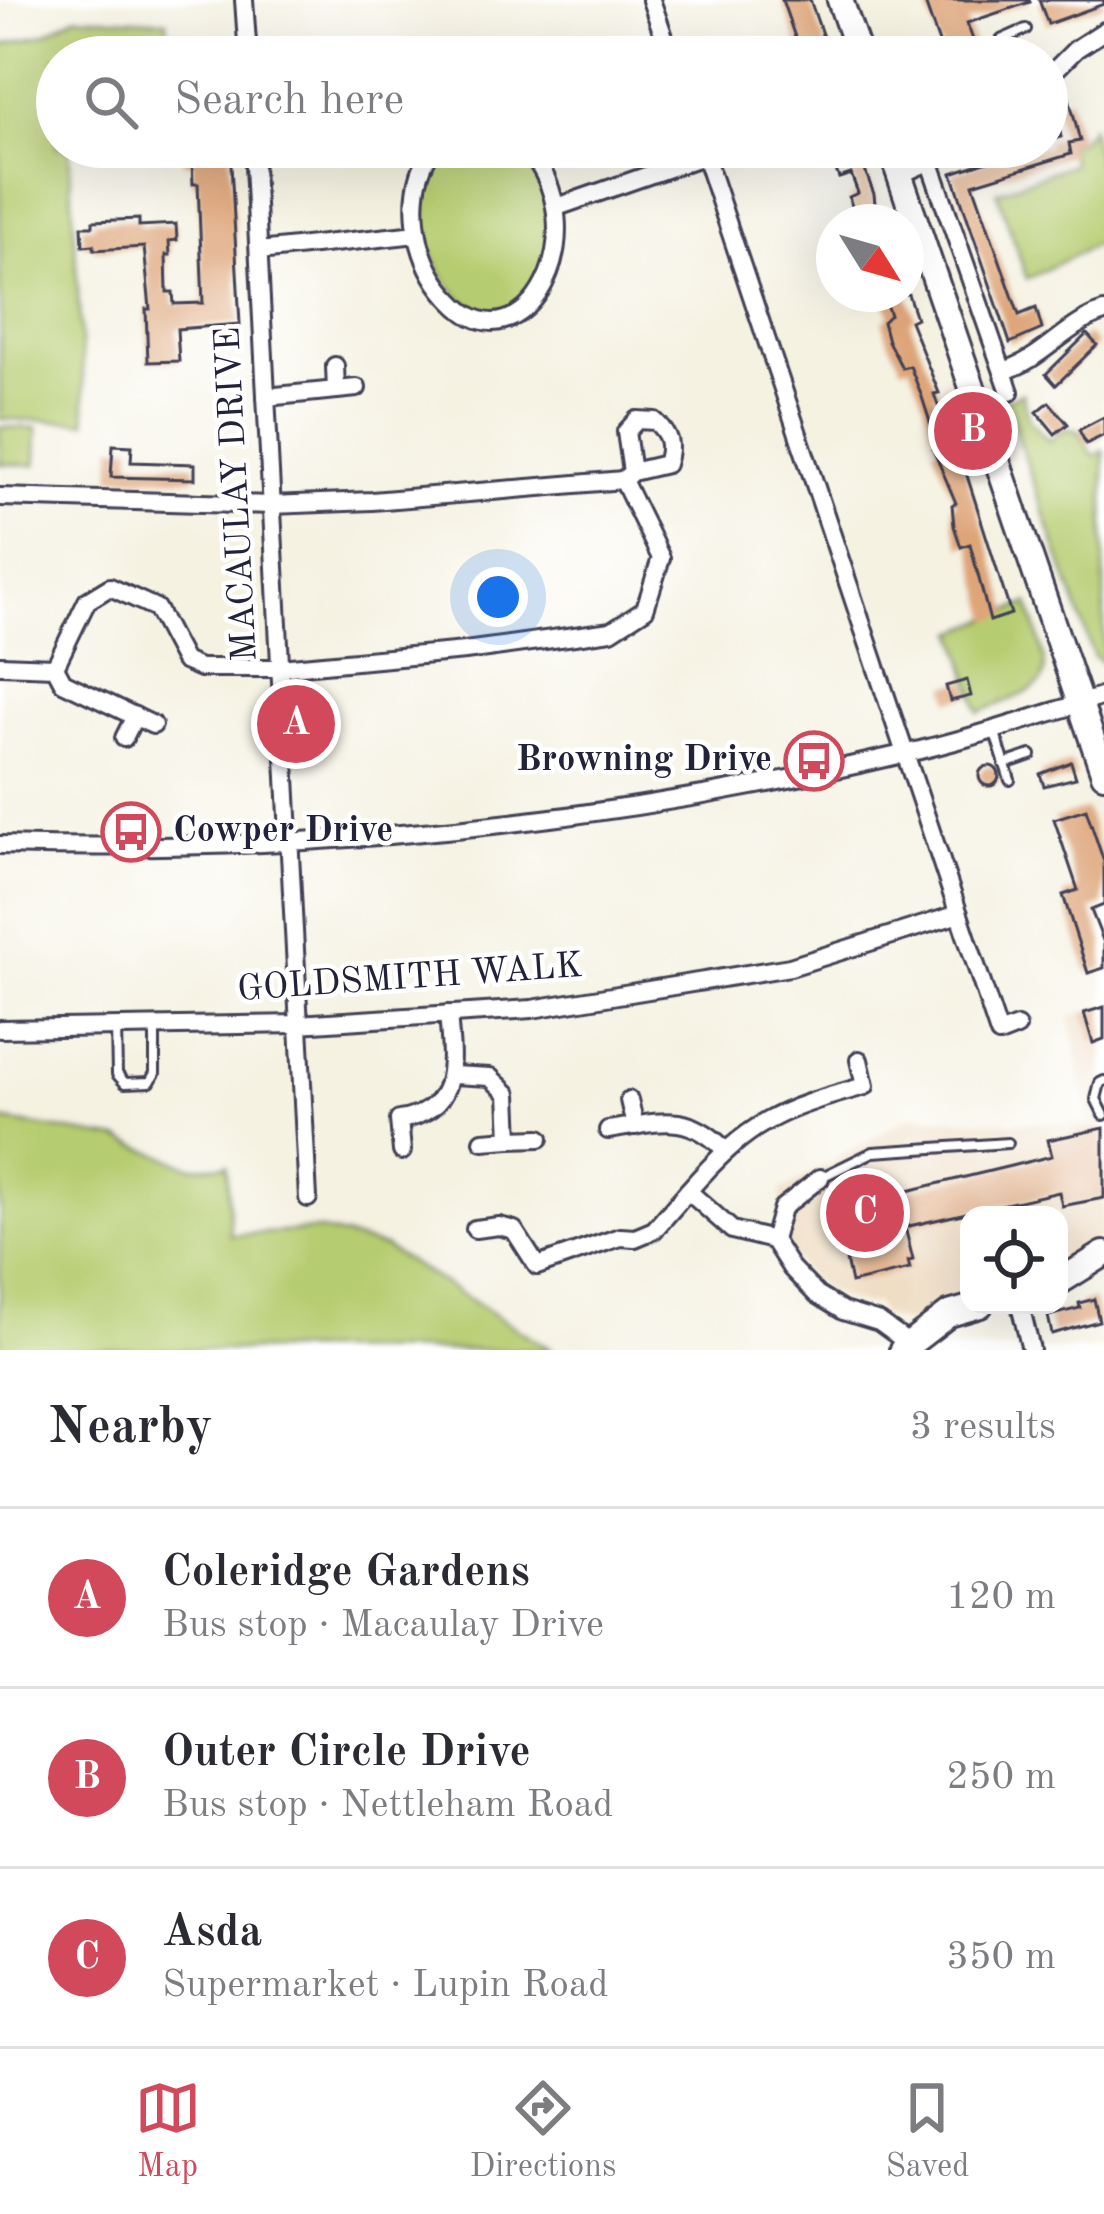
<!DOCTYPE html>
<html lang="en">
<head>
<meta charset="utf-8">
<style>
	:root { --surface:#fff; --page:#f7f7f7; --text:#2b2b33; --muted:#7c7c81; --line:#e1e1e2; --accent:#d1495b }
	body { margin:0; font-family:"Old Standard TT",serif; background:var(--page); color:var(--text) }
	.controls { position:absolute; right:36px; bottom:36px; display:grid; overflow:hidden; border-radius:24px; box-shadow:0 12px 48px #0002 }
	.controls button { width:108px; height:108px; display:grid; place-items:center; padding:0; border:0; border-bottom:3px solid var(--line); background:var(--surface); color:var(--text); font:60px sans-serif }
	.compass { position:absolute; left:816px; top:204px; width:108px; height:108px; border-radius:50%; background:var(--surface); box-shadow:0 12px 48px #0002; rotate:127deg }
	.you { position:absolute; left:498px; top:597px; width:42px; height:42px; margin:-30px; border:9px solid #fff; border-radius:50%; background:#1a73e8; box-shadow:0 0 0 18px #1a73e833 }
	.badge { display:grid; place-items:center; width:78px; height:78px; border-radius:50%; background:var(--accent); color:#fff; font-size:39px; font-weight:700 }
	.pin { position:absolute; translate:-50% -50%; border:6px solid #fff; box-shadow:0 3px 12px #0006 }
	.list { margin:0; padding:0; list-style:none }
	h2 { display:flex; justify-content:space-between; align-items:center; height:156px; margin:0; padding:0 48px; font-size:51px }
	h2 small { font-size:39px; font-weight:400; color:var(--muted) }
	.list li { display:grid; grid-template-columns:78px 1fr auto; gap:36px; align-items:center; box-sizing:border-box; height:180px; padding:0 48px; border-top:3px solid var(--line) }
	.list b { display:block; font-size:45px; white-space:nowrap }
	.list p { margin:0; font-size:39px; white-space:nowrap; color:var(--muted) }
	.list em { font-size:39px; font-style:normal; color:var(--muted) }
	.icon { flex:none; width:66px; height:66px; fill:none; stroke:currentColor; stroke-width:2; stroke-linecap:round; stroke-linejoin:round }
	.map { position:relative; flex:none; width:1104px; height:1350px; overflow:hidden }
	.search { position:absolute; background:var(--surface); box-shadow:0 12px 48px #0002; left:36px; right:36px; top:36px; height:132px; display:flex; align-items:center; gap:30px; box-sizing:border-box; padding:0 42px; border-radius:66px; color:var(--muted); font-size:45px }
	.sheet { height:696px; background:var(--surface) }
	nav { display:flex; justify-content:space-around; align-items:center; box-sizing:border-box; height:168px; border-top:3px solid var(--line); background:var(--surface); font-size:33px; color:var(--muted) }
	nav a { display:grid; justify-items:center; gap:6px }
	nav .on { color:var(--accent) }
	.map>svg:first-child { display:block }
	.built { fill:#ecd7ba }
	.green { fill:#b6cc70; stroke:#6c7756; stroke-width:3 }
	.building { fill:#dea579 }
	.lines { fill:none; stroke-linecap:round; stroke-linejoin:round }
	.lane-casing { stroke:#424154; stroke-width:14 }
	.street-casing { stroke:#424154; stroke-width:22 }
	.secondary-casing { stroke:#424154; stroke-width:30 }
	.lane { stroke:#fff; stroke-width:8 }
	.street { stroke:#fff; stroke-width:16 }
	.secondary { stroke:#fff; stroke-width:24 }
	.labels { text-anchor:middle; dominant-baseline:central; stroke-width:9; stroke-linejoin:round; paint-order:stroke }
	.street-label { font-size:36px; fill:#22223b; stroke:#fff }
	.poi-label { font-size:36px; font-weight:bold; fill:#22223b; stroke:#fff; text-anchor:end }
</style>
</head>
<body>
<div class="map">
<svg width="1104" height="1350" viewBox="0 0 1104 1350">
	<rect width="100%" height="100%" fill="#fff"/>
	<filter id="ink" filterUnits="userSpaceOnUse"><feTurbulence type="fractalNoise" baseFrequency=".00833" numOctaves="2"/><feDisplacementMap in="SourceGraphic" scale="24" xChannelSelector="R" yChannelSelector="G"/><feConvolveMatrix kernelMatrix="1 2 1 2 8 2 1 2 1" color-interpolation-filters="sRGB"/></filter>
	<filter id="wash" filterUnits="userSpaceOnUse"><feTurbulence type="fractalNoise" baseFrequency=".004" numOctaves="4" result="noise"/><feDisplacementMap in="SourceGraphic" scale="48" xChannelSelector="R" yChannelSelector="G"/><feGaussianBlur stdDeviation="2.7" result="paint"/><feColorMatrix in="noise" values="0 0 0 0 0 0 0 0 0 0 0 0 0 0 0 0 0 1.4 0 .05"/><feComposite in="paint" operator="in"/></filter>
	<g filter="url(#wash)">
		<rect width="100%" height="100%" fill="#f5f2e2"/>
		<polygon class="built" points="1104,1006 1104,1235 1059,1268 1059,1215 969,1215 969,1299 906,1324 880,1313 876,1303 865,1305 847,1300 827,1291 807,1275 788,1249 780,1192 911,1116 1090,1126 1070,1017"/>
		<g class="green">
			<polygon points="76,16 167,21 169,57 57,57 57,147 69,147 86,422 0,419 0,46 44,34"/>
			<polygon points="1091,127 1104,195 1104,240 1027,279 997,192 1072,164 1069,143 1080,141"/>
			<path d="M442 147H514C539 170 556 214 551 248 550 256 544 266 541 274 537 283 535 292 528 298 479 339 435 281 427 235 421 204 423 173 442 147Z"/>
			<polygon points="1022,393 1029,420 1049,441 1066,429 1077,430 1094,456 1104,451 1104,663 1094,657 1005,400"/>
			<polygon points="0,427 37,428 36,465 0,464"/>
			<path d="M1029 603C1051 686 1062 681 979 712L956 632Z"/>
			<polygon points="0,1120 119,1139 191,1167 227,1165 230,1235 320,1230 384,1247 552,1350 0,1350"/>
		</g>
		<g id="blocks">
			<g class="building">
				<polygon points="782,0 810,0 830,57 802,57"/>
				<polygon points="924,0 1029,0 1030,2 967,23 979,57 944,57"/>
				<polygon points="1039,0 1104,0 1104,4 1048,24"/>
				<polygon points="1069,98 1080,141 1069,143 1071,154 973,184 1019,315 1036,308 1042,329 1010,343 952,173 1030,147 1047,147 1047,141 1061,137 1054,103"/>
				<polygon points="182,147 230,147 240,324 177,329 179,361 148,362 146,309 150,309 144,247 94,250 94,245 83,246 82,226 93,226 93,221 139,219 139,226 176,224 177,240 169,241 170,255 166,255 167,292 173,292 174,304 203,303 198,184 193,184 192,163 183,163"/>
				<polygon points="811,147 856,147 874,194 877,222 857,222 849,197 858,193 851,174 839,178 833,162 818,167"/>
				<polygon points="882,294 908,294 916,318 910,321 939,393 934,394 942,417 946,416 955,451 962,460 1011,614 990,621 970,544 961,547 954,526 952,505 956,503 933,449 938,447 922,397 910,366 902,368 888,341 883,322 890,315"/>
				<polygon points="1087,334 1097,345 1056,385 1046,374"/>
				<polygon points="1049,402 1068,424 1055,434 1037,412"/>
				<polygon points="1104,417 1104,435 1086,444 1079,430"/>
				<polygon points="113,445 132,446 131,462 195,464 195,479 111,477"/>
				<polygon points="967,680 971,696 950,701 946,686"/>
				<polygon points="1071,762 1076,778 1044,786 1040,774"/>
				<circle cx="989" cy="776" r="10"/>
				<polygon points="1086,809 1104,862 1104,905 1091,910 1104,943 1104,968 1088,973 1063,895 1078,890 1054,819"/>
				<polygon points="1104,1007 1104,1039 1093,1043 1084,1013"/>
				<polygon points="1104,1128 1104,1198 1062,1206 1059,1192 905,1227 913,1260 908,1261 910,1269 851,1283 830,1186 886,1173 891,1195 1052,1156 1048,1140"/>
				<polygon points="1094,1299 1099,1321 1052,1334 1048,1316 1080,1308 1079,1303"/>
			</g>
		</g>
	</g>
	<g filter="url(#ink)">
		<use href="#blocks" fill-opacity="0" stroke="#424154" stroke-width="3"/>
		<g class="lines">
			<defs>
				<g id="lane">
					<polyline points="1009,57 1001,40 1026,29"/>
					<polyline points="156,147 156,161"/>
					<polyline points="994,730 1010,780"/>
					<polyline points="1004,764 1031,755"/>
					<polyline points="116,1027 117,1074 125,1083 150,1082 155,1073 155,1028"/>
					<polyline points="1104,1081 1100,1083 1096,1099 1104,1115"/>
					<polyline points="822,1177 873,1152 1008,1143"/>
				</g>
				<g id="street">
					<polyline points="244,0 248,57"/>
					<polyline points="651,0 671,57"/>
					<polyline points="1047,78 1076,49 1104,31"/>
					<polyline points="253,147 308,1198"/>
					<path d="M434 147C413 175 412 211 420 245 426 267 436 285 452 301 522 376 603 231 525 147"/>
					<polyline points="702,147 999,1034 1017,1027"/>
					<polyline points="930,163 1010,392"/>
					<polyline points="899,175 962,147"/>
					<polyline points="557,207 729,147"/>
					<polyline points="259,251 417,234"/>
					<polyline points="335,366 336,390"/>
					<path d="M1003 371C1041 361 1066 324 1104 312"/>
					<polyline points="266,397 357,388"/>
					<path d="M623 480 632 472 626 432 637 420 655 421C670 435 672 445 666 464L632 472"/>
					<polyline points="0,497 271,505 372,501 623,480"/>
					<polyline points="0,665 55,667 87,601 110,587 156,608 184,661 200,668 280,668 465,651 611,631 645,609 661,558 623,480"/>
					<polyline points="55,667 63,682 153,725"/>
					<polyline points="124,738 135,716"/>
					<path d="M0 845C303 854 607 824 903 754 971 739 1037 716 1104 696"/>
					<polyline points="0,1029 298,1024 532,1009 790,967 959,914"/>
					<polyline points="453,1075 490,1077 508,1094 510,1139 483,1141"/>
					<polyline points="629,1100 635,1126"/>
					<path d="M608 1130C657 1123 686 1110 724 1149"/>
					<polyline points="510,1139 540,1138"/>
					<path d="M402 1151 399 1120C461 1110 452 1062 448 1014"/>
					<polyline points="820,1178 782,1208 773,1240 791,1268 817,1295 843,1311 879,1322 908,1343"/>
					<path d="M688 1191C749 1121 778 1110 865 1086L859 1060"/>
					<polyline points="475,1229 499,1226 514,1230 537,1266 620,1237 635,1238 654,1230 688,1191 732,1230 773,1240"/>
					<polyline points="1020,1305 1031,1350"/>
				</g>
				<g id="secondary">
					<polyline points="840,0 860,57"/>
					<polyline points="890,147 1104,774"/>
					<polyline points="1059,1282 1104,1254"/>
					<polyline points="902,1350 949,1314 980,1305"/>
				</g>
			</defs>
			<use href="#lane" class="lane-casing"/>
			<use href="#street" class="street-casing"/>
			<use href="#secondary" class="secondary-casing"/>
			<use href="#lane" class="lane"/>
			<use href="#street" class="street"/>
			<use href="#secondary" class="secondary"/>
		</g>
	</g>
	<defs>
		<symbol id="bus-ring" viewBox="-11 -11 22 22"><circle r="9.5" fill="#fff" stroke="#d1495b" stroke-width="1.5"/><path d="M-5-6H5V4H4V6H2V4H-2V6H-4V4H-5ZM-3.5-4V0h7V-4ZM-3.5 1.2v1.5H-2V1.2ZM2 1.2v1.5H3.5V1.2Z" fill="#d1495b"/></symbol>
	</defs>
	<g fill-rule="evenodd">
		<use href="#bus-ring" x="781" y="728" width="66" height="66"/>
		<use href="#bus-ring" x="98" y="799" width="66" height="66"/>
	</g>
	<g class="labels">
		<g class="street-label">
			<text transform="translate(238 494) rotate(-93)">MACAULAY DRIVE</text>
			<text transform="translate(410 979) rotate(-4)">GOLDSMITH WALK</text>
		</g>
		<g class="poi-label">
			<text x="772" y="761">Browning Drive</text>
			<text x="173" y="832" text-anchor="start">Cowper Drive</text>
		</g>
	</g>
</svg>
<div class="controls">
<button><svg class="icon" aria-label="locate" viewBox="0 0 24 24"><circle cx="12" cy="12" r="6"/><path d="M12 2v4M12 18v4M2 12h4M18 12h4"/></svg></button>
</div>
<svg class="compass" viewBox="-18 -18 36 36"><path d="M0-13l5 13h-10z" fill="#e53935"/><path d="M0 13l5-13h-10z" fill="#7c7c81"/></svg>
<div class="you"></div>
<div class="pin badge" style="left:296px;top:724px">A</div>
<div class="pin badge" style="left:973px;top:431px">B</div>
<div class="pin badge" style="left:865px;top:1213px">C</div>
<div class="search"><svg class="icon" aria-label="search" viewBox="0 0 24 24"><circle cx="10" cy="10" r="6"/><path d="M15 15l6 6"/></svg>Search here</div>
</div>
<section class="sheet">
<h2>Nearby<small>3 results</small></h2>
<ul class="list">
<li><span class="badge">A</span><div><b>Coleridge Gardens</b><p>Bus stop · Macaulay Drive</p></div><em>120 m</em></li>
<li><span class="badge">B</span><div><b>Outer Circle Drive</b><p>Bus stop · Nettleham Road</p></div><em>250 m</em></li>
<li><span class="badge">C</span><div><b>Asda</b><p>Supermarket · Lupin Road</p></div><em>350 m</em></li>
</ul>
</section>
<nav>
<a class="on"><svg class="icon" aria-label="map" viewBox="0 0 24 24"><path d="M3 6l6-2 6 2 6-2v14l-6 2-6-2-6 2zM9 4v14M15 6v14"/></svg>Map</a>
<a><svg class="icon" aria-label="directions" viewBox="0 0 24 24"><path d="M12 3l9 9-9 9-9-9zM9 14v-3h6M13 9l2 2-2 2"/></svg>Directions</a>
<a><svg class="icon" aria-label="saved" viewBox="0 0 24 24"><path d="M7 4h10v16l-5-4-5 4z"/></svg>Saved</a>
</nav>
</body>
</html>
